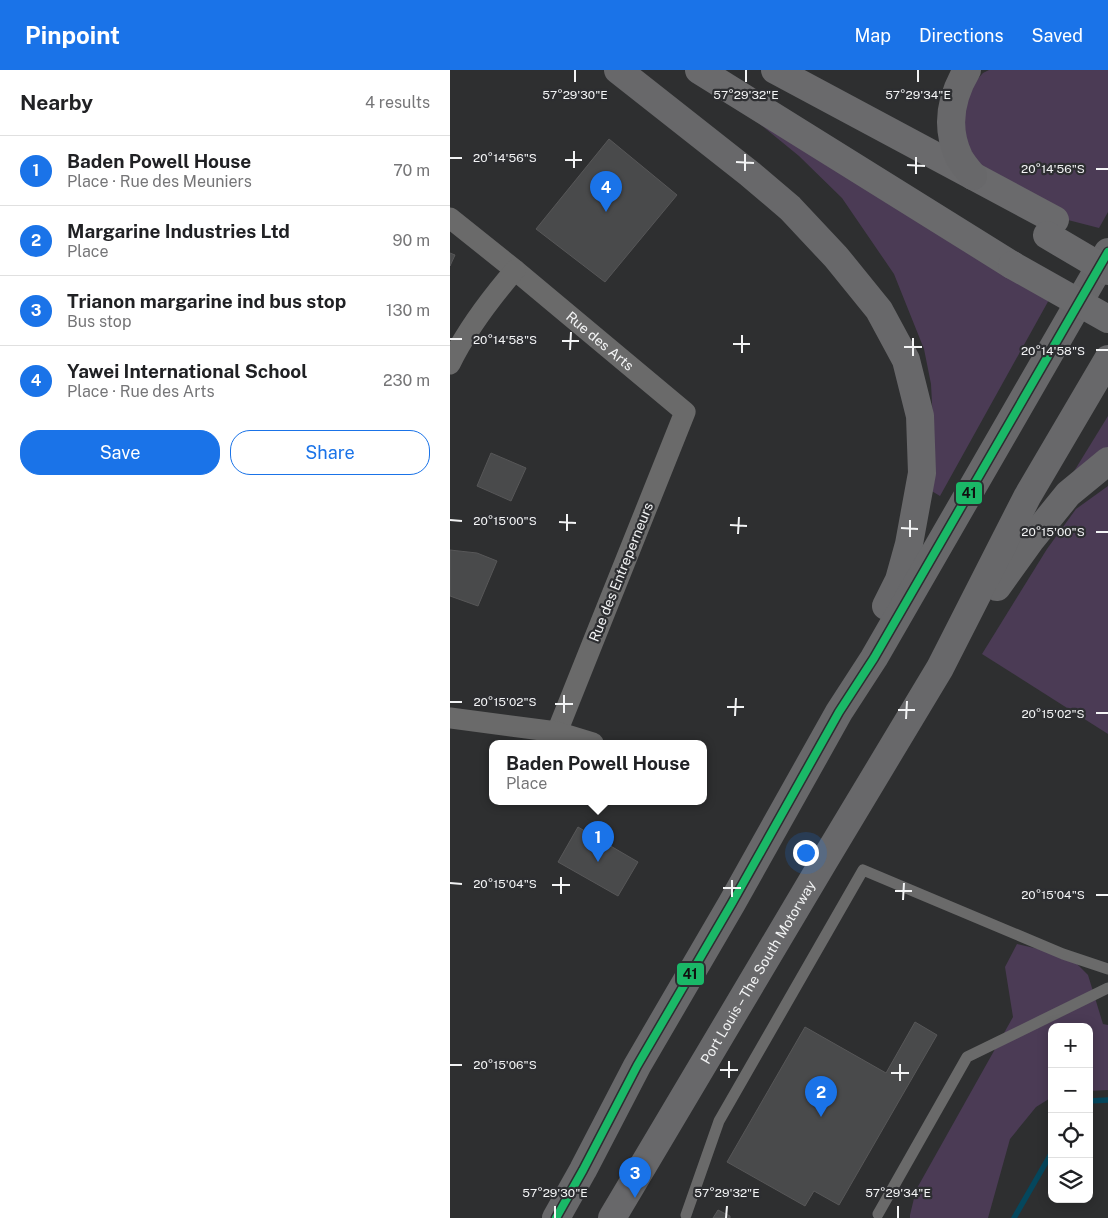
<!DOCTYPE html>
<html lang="en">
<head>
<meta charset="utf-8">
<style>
	:root { --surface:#fff; --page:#f2f2f2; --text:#202124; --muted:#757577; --line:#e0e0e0; --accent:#1a73e8 }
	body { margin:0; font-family:"Public Sans",sans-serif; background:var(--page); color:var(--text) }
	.controls { position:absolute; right:15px; bottom:15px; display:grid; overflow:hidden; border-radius:10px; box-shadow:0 2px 12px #0003 }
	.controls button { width:45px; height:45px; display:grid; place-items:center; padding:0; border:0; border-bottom:1px solid var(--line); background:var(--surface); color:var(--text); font:25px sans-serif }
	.you { position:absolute; left:355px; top:782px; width:18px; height:18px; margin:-12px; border:4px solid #fff; border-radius:50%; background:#1a73e8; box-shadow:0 0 0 8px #1a73e833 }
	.badge { display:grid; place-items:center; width:32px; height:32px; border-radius:50%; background:var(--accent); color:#fff; font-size:16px; font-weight:700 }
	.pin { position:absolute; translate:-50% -41px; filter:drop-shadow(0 1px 2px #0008) }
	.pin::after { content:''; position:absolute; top:26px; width:18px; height:15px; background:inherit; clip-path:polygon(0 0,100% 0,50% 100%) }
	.popup { position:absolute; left:39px; top:670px; width:218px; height:65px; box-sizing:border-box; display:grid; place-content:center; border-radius:10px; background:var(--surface); filter:drop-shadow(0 1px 4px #0005); font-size:16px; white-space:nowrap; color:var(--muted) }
	.popup b { font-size:19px; color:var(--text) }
	.popup::after { content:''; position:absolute; left:50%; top:100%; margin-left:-10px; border:10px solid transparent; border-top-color:var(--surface) }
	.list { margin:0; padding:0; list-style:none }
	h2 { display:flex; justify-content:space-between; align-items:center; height:65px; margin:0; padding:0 20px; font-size:21px }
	h2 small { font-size:16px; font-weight:400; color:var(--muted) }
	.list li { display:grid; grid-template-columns:32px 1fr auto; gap:15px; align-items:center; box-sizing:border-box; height:70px; padding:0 20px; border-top:1px solid var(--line) }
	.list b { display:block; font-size:19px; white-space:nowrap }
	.list p { margin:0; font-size:16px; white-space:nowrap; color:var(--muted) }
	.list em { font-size:16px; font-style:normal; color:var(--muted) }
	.actions { display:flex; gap:10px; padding:15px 20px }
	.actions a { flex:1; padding:11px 0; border:1px solid var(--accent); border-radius:20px; text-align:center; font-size:18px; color:var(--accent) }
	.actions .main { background:var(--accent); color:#fff }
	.icon { flex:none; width:28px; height:28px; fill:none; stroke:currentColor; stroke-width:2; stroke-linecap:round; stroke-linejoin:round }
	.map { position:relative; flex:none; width:658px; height:1148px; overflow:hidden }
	header { display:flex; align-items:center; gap:30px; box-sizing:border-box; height:70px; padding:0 25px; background:var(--accent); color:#fff }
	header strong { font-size:24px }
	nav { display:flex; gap:28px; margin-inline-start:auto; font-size:18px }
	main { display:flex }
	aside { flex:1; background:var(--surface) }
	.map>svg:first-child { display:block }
	.green { fill:#4b3b55 }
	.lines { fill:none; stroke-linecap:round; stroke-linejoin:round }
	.stream { stroke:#05475d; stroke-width:5.5 }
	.building { fill:#494a4b; stroke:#575758 }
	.service { stroke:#6a6a6a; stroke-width:11 }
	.minor { stroke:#6a6a6a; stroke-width:21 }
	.primary { stroke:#6a6a6c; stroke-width:28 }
	.trunk { stroke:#68686a; stroke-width:28 }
	.primary-bridge { stroke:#6a6a6c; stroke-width:28 }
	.bus-1-casing { stroke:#2d2e31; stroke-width:11 }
	.bus-1 { stroke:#1ab867; stroke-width:8 }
	.ticks { fill:none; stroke:#f3f4f5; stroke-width:2 }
	.labels { text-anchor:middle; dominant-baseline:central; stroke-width:4.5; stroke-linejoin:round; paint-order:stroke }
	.street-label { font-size:14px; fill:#f3f4f5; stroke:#2d2e31 }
	.ticks-label { font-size:12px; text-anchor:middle; fill:#f3f4f5; stroke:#2d2e31; stroke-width:4.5; stroke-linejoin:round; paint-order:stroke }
	.line-badge { stroke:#2d2e31; stroke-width:2 }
	.pale-badge-label { font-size:14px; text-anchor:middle; font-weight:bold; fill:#111 }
</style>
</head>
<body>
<header>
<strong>Pinpoint</strong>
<nav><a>Map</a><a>Directions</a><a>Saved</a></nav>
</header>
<main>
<aside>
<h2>Nearby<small>4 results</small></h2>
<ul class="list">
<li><span class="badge">1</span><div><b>Baden Powell House</b><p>Place · Rue des Meuniers</p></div><em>70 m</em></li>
<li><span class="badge">2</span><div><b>Margarine Industries Ltd</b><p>Place</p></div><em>90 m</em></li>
<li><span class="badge">3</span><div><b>Trianon margarine ind bus stop</b><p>Bus stop</p></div><em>130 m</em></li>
<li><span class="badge">4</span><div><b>Yawei International School</b><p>Place · Rue des Arts</p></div><em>230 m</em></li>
</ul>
<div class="actions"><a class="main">Save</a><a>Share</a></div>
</aside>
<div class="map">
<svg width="658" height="1148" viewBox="0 0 658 1148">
	<rect width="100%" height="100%" fill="#2e2f30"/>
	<g class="green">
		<polygon points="539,0 658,0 658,142 649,158 618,150 528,95 511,62 515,23 533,3"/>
		<polygon points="279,29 600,228 490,426 480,420 483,352 481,314 474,279 444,204 392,128 349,86"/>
		<polygon points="658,346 658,381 615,416"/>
		<polygon points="658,416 658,664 532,584 597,479 626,439"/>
		<polygon points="567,874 619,886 638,905 653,954 658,955 658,1020 639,1021 639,957 602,957 602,1027 586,1037 560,1069 538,1148 460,1148 460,1145 466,1120 563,947 555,897"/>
	</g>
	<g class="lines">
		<g class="stream">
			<polyline points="639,1031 658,1030"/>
			<polyline points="564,1148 602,1082"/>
		</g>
	</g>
	<g class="building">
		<polygon points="159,69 227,125 155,212 86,159"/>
		<polygon points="0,183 5,185 0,196"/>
		<polygon points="41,383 76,398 61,431 27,416"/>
		<polygon points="0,480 27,483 47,491 28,536 0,526"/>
		<polygon points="128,757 188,792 168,826 108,792"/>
		<polygon points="465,952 487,965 389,1135 364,1121 355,1136 277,1092 355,957 436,1003"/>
		<polygon points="268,1140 280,1146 280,1148 263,1148"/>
	</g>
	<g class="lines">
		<g class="service">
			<polyline points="428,1144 517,987 658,918"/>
			<polyline points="236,1145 269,1051 413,800 613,884 658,899"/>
		</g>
		<g class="minor">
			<path id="s1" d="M0 148 65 200 235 342 107 662"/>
			<path d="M0 294C17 259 40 229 65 200"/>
			<polyline points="0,648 107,662 143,673"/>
		</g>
		<g class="primary">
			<polyline points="249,0 562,195"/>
			<polyline points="325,0 605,150"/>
		</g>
		<g class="trunk">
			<polyline points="168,0 300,104 340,138 386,187 429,240 456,290 470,346 472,403 459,474 449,510 436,536"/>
			<path d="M517 0C501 27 495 57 509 87 512 93 518 100 523 106"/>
			<polyline points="547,517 580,471 618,424 658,391"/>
			<polyline points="106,1148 133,1100 187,996 282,833 389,642 424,588 658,182"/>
			<path id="s2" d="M162 1148 374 791 490 598 577 427 658 289"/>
		</g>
		<g class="primary-bridge">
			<polyline points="597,165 658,201"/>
			<polyline points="562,195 658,249"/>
		</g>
		<defs>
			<polyline id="bus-1" points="106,1148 133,1100 187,996 282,833 389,642 424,588 658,182"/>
		</defs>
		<use href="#bus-1" class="bus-1-casing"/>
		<use href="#bus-1" class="bus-1"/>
	</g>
	<path class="ticks" d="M125 12V0M296 12V0M468 12V0M0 88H12M115 90H132M286 92 304 93M457 95 475 96M124 98V81M646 99H658M295 101V84M466 104V87M0 269H12M112 271H129M283 274H300M454 277H472M120 280 121 262M646 280H658M292 283V265M463 286V268M0 450 12 451M109 452 126 453M280 455 297 456M451 458 468 459M117 461V444M646 462H658M288 464 289 447M460 467V450M0 632H12M105 634H123M277 637H294M448 640H465M114 643V625M646 643H658M285 646 286 628M456 649 457 631M0 813 12 814M102 815H120M273 818H291M445 821H462M111 824V807M646 825H658M282 827V810M453 830 454 813M0 995H12M270 1000H288M441 1003H459M279 1008V991M450 1011V994M105 1148V1136M276 1148 277 1136M448 1148V1136"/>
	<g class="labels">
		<g class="street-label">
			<text stroke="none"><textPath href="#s1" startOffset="194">Rue des Arts</textPath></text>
			<text transform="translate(171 502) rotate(-68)">Rue des Entreperneurs</text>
			<text stroke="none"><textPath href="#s2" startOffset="286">Port Louis – The South Motorway</textPath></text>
		</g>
	</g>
	<g class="ticks-label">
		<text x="125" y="29">57°29'30"E</text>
		<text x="296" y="29">57°29'32"E</text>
		<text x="468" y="29">57°29'34"E</text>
		<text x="55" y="92">20°14'56"S</text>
		<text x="603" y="103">20°14'56"S</text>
		<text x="55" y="274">20°14'58"S</text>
		<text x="603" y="285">20°14'58"S</text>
		<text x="55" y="455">20°15'00"S</text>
		<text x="603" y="466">20°15'00"S</text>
		<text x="55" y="636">20°15'02"S</text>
		<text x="603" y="648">20°15'02"S</text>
		<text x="55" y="818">20°15'04"S</text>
		<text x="603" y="829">20°15'04"S</text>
		<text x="55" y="999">20°15'06"S</text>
		<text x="105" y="1127">57°29'30"E</text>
		<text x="277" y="1127">57°29'32"E</text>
		<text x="448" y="1127">57°29'34"E</text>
	</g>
	<g class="line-badge">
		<rect x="505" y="411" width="28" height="24" rx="5" fill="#1ab867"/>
		<rect x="226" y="892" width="29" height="24" rx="5" fill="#1ab867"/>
	</g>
	<g class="pale-badge-label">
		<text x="519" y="428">41</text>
		<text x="240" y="909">41</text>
	</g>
</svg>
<div class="controls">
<button>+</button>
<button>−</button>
<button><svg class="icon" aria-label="locate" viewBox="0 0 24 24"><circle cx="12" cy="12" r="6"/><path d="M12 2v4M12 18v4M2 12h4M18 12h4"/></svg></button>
<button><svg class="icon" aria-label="layers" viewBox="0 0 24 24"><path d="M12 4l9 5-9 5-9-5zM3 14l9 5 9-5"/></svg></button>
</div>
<div class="you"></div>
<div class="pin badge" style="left:148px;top:792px">1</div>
<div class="popup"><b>Baden Powell House</b>Place</div>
<div class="pin badge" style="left:371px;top:1047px">2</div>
<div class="pin badge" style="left:185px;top:1128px">3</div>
<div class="pin badge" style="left:156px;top:142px">4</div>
</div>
</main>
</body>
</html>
